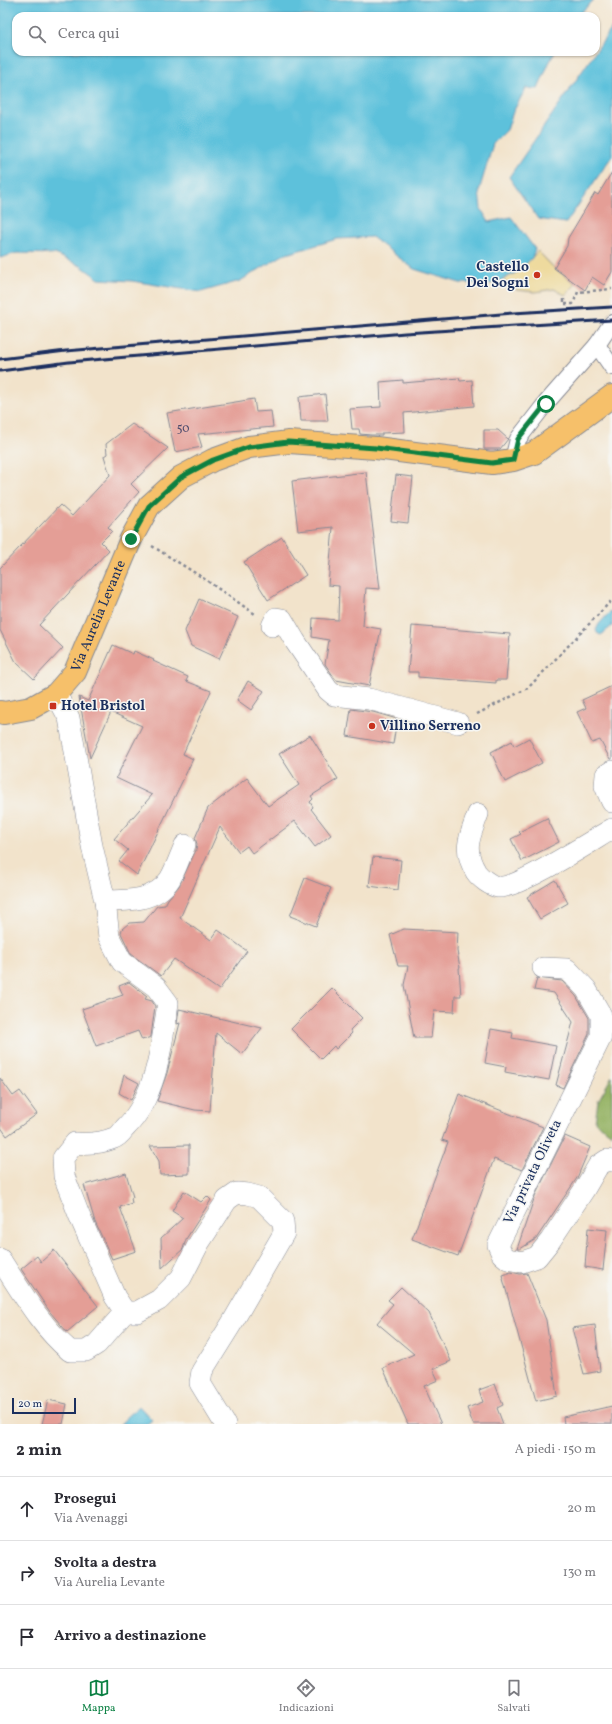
<!DOCTYPE html>
<html lang="it">
<head>
<meta charset="utf-8">
<style>
	:root { --surface:#fff; --page:#f2f2f3; --text:#2b2b33; --muted:#7c7c81; --line:#e1e1e2; --accent:#0b8043 }
	body { margin:0; font-family:Vollkorn,serif; background:var(--page); color:var(--text) }
	.scale { position:absolute; left:12px; bottom:10px; width:64px; box-sizing:border-box; padding-left:4px; border:2px solid #1b2f5e; border-top:0; font-size:11px; line-height:14px; white-space:nowrap; color:#1b2f5e; -webkit-text-stroke:3px #f6f6f2; paint-order:stroke }
	.stop { position:absolute; width:12px; height:12px; margin:-9px; border:3px solid #0b8043; border-radius:50%; background:#fff }
	.stop.end { background:#0b8043; border-color:#fff; box-shadow:0 1px 4px #0008 }
	.list { margin:0; padding:0; list-style:none }
	h2 { display:flex; justify-content:space-between; align-items:center; height:52px; margin:0; padding:0 16px; font-size:17px }
	h2 small { font-size:13px; font-weight:400; color:var(--muted) }
	.list li { display:grid; grid-template-columns:26px 1fr auto; gap:12px; align-items:center; box-sizing:border-box; height:64px; padding:0 16px; border-top:1px solid var(--line) }
	.list b { display:block; font-size:15px; white-space:nowrap }
	.list p { margin:0; font-size:13px; white-space:nowrap; color:var(--muted) }
	.list em { font-size:13px; font-style:normal; color:var(--muted) }
	.icon { flex:none; width:22px; height:22px; fill:none; stroke:currentColor; stroke-width:2; stroke-linecap:round; stroke-linejoin:round }
	.map { position:relative; flex:none; width:612px; height:1424px; overflow:hidden }
	.search { position:absolute; background:var(--surface); box-shadow:0 1px 3px #0004; left:12px; right:12px; top:12px; height:44px; display:flex; align-items:center; gap:10px; box-sizing:border-box; padding:0 14px; border-radius:12px; color:var(--muted); font-size:15px }
	.sheet { height:244px; background:var(--surface) }
	nav { display:flex; justify-content:space-around; align-items:center; box-sizing:border-box; height:56px; border-top:1px solid var(--line); background:var(--surface); font-size:11px; color:var(--muted) }
	nav a { display:grid; justify-items:center; gap:2px }
	nav .on { color:var(--accent) }
	.map>svg:first-child { display:block }
	.forest { fill:#94b264; stroke:#587061 }
	.sand { fill:#eeda9e; stroke:#84847e }
	.water { fill:#5dc1db; stroke:#3c789c }
	.building { fill:#e49e96 }
	.lines { fill:none; stroke-linecap:round; stroke-linejoin:round }
	.pedestrian-casing { stroke:#868994; stroke-width:18 }
	.minor-casing { stroke:#868994; stroke-width:22 }
	.primary-casing { stroke:#868994; stroke-width:24 }
	.path { stroke:#868994; stroke-width:2.5; stroke-dasharray:3 3; stroke-linecap:butt }
	.pedestrian { stroke:#fff; stroke-width:16 }
	.minor { stroke:#fff; stroke-width:21 }
	.primary { stroke:#f6c06b; stroke-width:22 }
	.rail { stroke:#1b2f5e; stroke-width:3 }
	.route { stroke:#0b8043; stroke-width:5 }
	.poi-dot { fill:#c8321e; stroke:#f6f6f2; stroke-width:1.5 }
	.labels { text-anchor:middle; dominant-baseline:central; stroke-width:3; stroke-linejoin:round; paint-order:stroke }
	.number-label { font-size:12px; fill:#4d4b6c }
	.poi-label { font-size:14px; font-weight:bold; fill:#1b2f5e; stroke:#f6f6f2; text-anchor:start }
	.street-label { font-size:14px; fill:#1b2f5e; stroke:#f6f6f2 }
</style>
</head>
<body>
<div class="map">
<svg width="612" height="1424" viewBox="0 0 612 1424">
	<rect width="100%" height="100%" fill="#f6f6f2"/>
	<filter id="ink" filterUnits="userSpaceOnUse"><feTurbulence type="fractalNoise" baseFrequency=".025" numOctaves="2"/><feDisplacementMap in="SourceGraphic" scale="8" xChannelSelector="R" yChannelSelector="G"/><feConvolveMatrix kernelMatrix="1 2 1 2 8 2 1 2 1" color-interpolation-filters="sRGB"/></filter>
	<filter id="wash" filterUnits="userSpaceOnUse"><feTurbulence type="fractalNoise" baseFrequency=".012" numOctaves="4" result="noise"/><feDisplacementMap in="SourceGraphic" scale="16" xChannelSelector="R" yChannelSelector="G"/><feGaussianBlur stdDeviation="0.9" result="paint"/><feColorMatrix in="noise" values="0 0 0 0 0 0 0 0 0 0 0 0 0 0 0 0 0 1.4 0 .05"/><feComposite in="paint" operator="in"/></filter>
	<g filter="url(#wash)">
		<rect width="100%" height="100%" fill="#f2e3cb"/>
		<polygon class="forest" points="612,1076 612,1134 595,1122 598,1101"/>
		<polygon class="sand" points="538,251 554,268 576,284 565,295 554,289 535,292 517,290 502,280 519,271"/>
		<g class="water">
			<polygon points="0,0 594,0 577,16 16,16 16,52 555,52 549,63 538,89 526,88 513,112 507,130 493,144 479,191 481,209 489,222 511,217 535,249 532,258 519,271 502,280 489,284 460,283 414,269 372,237 337,239 283,255 240,281 201,292 132,281 99,279 81,266 55,254 17,253 0,258"/>
			<polygon points="612,28 612,156 566,223 538,219 509,177"/>
			<polygon points="612,610 612,626 601,635 597,633 596,630 599,624"/>
			<polygon points="139,1406 152,1420 147,1424 120,1424"/>
		</g>
		<g id="blocks">
			<g class="building">
				<polygon points="612,172 612,272 604,285 592,277 585,290 554,268 567,246 568,238 595,193 598,195"/>
				<polygon points="459,378 460,381 472,380 474,406 404,413 405,432 382,433 382,435 371,435 360,434 359,429 352,429 350,409 381,407 380,382 403,380 403,383"/>
				<polygon points="325,394 328,421 301,421 299,397"/>
				<polygon points="254,399 256,412 271,411 273,427 198,434 202,447 175,452 167,413"/>
				<polygon points="132,424 168,448 131,484 139,492 108,527 112,531 101,542 109,550 39,625 63,648 34,679 16,662 0,630 0,568 60,505 72,516 110,475 104,456 107,454 106,444"/>
				<polygon points="484,430 498,430 508,439 500,449 484,449"/>
				<polygon points="366,472 380,589 366,588 363,626 381,629 369,686 336,680 325,664 329,640 312,637 313,618 338,620 339,586 328,585 333,527 298,531 292,481"/>
				<polygon points="396,475 413,477 408,523 391,521"/>
				<polygon points="282,537 306,575 268,600 244,562"/>
				<polygon points="199,599 238,617 219,659 191,646 185,631"/>
				<polygon points="412,626 510,634 506,680 496,680 496,683 418,677 418,672 408,672"/>
				<polygon points="113,645 133,654 134,651 154,660 153,661 188,677 186,681 211,691 183,754 193,759 137,875 119,861 128,850 114,839 152,795 116,778 142,726 111,712 90,758 79,697 88,701"/>
				<polygon points="248,681 264,691 251,710 237,700"/>
				<polygon points="612,686 612,759 610,759 600,740 592,743 577,712 586,708 582,700"/>
				<polygon points="351,709 373,712 397,719 393,744 347,736"/>
				<polygon points="310,735 338,779 311,796 313,799 310,802 313,807 311,809 331,835 315,847 295,821 252,853 247,846 239,852 220,827 180,918 211,940 218,930 247,951 219,990 174,959 161,976 131,954 121,933 122,929 129,923 144,922 157,906 165,905 168,899 179,886 196,850 197,844 195,838 208,808 247,778 268,806 299,785 279,754"/>
				<polygon points="529,738 542,763 505,782 491,752 512,741 514,746"/>
				<polygon points="547,818 559,842 522,861 511,839 521,834 519,832"/>
				<polygon points="373,857 401,860 398,890 369,886"/>
				<polygon points="305,878 331,888 316,926 290,916"/>
				<polygon points="555,880 568,903 540,919 527,897"/>
				<polygon points="404,929 458,932 457,951 460,968 459,968 461,996 455,996 454,1012 434,1011 431,1038 414,1038 404,985 408,966 398,966 390,935"/>
				<polygon points="537,978 562,981 576,996 589,1018 589,1034 563,1088 556,1085 573,1022 554,993 534,990"/>
				<polygon points="129,982 147,996 145,999 152,1001 155,1006 151,1037 142,1040 138,1031 96,1046 82,1009 123,995 119,986"/>
				<polygon points="332,988 362,1018 350,1030 352,1033 336,1049 334,1046 321,1059 291,1029"/>
				<polygon points="179,1009 262,1028 242,1054 216,1033 210,1111 195,1110 157,1101 167,1073 180,1023 177,1024"/>
				<polygon points="491,1029 513,1033 512,1038 556,1046 549,1080 505,1072 506,1067 485,1063"/>
				<polygon points="124,1075 139,1083 131,1100 119,1093"/>
				<polygon points="0,1078 13,1096 20,1091 37,1114 7,1136 0,1126"/>
				<polygon points="459,1094 543,1127 522,1170 494,1159 458,1256 412,1239 448,1142 442,1140"/>
				<polygon points="565,1136 590,1147 577,1178 536,1239 520,1249 517,1249 535,1196"/>
				<polygon points="189,1145 189,1174 160,1175 159,1161 150,1146"/>
				<polygon points="126,1173 133,1197 131,1198 132,1203 120,1207 136,1251 112,1259 95,1222 84,1185"/>
				<polygon points="184,1191 201,1202 207,1196 211,1200 186,1239 183,1249 162,1268 161,1238 183,1218 172,1211"/>
				<polygon points="588,1228 607,1230 603,1270 585,1267"/>
				<polygon points="54,1250 98,1306 67,1332 50,1312 21,1269 37,1256 41,1262"/>
				<polygon points="511,1272 520,1274 527,1273 546,1320 557,1396 536,1401 502,1275"/>
				<polygon points="401,1287 429,1313 451,1361 433,1369 438,1380 424,1386 441,1424 408,1424 383,1368 414,1354 377,1323 393,1304 388,1300"/>
				<polygon points="595,1325 600,1371 584,1374 572,1328"/>
				<polygon points="495,1384 503,1405 497,1408 503,1424 473,1424 467,1408 483,1402 479,1390"/>
				<polygon points="48,1400 67,1404 63,1424 42,1424"/>
				<polygon points="612,1406 612,1424 564,1424 563,1417"/>
			</g>
		</g>
	</g>
	<g filter="url(#ink)">
		<use href="#blocks" fill-opacity="0" stroke="#868994" stroke-width="1"/>
		<g class="lines">
			<defs>
				<g id="pedestrian">
					<polyline points="597,345 612,367"/>
					<polyline points="513,460 518,439 546,403 597,345 612,323"/>
				</g>
				<g id="minor">
					<polyline points="272,626 276,618 282,619 295,641 328,690 334,695 369,699 458,723"/>
					<path d="M56 694 69 718 92 846 105 901 109 937 122 962 156 987 168 1003C162 1044 156 1098 125 1128 122 1132 118 1137 114 1138 102 1143 87 1144 75 1143L63 1158 64 1176 79 1215 115 1297 125 1312H137L159 1300 181 1278 199 1243 227 1200 237 1193 248 1194 259 1197 283 1221 284 1233 232 1323 202 1371 200 1383 225 1424"/>
					<polyline points="612,771 606,775 605,786 612,802"/>
					<path d="M478 814C470 836 462 849 476 872 480 878 491 886 498 887 516 890 593 840 612 829"/>
					<path d="M105 901C128 901 156 901 170 879 176 869 180 856 185 845"/>
					<polyline points="543,968 567,969 586,989 601,1015 601,1037 498,1245 502,1254 508,1259 522,1262 537,1257 550,1241 584,1190 598,1166 607,1160 612,1161"/>
					<path d="M0 1259C21 1291 41 1327 70 1351H86L97 1344 125 1312"/>
				</g>
				<g id="primary">
					<path id="s1" d="M0 712 4 713 31 708 56 694 75 672 131 539 149 506 181 477 213 460 249 447 289 442 376 448 492 463 513 460 534 453 612 396"/>
				</g>
			</defs>
			<use href="#pedestrian" class="pedestrian-casing"/>
			<use href="#minor" class="minor-casing"/>
			<use href="#primary" class="primary-casing"/>
			<g class="path">
				<polyline points="564,299 564,304 573,304 578,292 612,289"/>
				<polyline points="152,546 200,576 255,614"/>
				<polyline points="477,714 528,688 612,600"/>
			</g>
			<use href="#pedestrian" class="pedestrian"/>
			<use href="#minor" class="minor"/>
			<use href="#primary" class="primary"/>
			<g class="rail">
				<polyline points="0,359 66,351 513,313 612,307"/>
				<polyline points="0,371 69,362 405,333 612,320"/>
			</g>
		</g>
	</g>
	<g class="lines" filter="url(#ink)">
		<polyline class="route" points="131,539 149,506 181,477 213,460 249,447 288,442 376,448 492,463 513,460 518,439 546,404"/>
	</g>
	<g class="poi-dot">
		<circle cx="537" cy="275" r="4"/>
		<rect x="49" y="702" width="8" height="8" rx="2"/>
		<circle cx="372" cy="726" r="4"/>
	</g>
	<g class="labels">
		<g class="number-label">
			<text x="183" y="429">50</text>
		</g>
		<g class="poi-label">
			<text x="529" y="267" text-anchor="end">Castello<tspan x="529" dy="16">Dei Sogni</tspan></text>
			<text x="61" y="706">Hotel Bristol</text>
			<text x="380" y="726">Villino Serreno</text>
		</g>
		<g class="street-label">
			<text stroke="none"><textPath href="#s1" startOffset="150">Via Aurelia Levante</textPath></text>
			<text transform="translate(533 1172) rotate(-64)">Via privata Oliveta</text>
		</g>
	</g>
</svg>
<div class="scale">20 m</div>
<div class="stop" style="left:546px;top:404px"></div>
<div class="stop end" style="left:131px;top:539px"></div>
<div class="search"><svg class="icon" aria-label="search" viewBox="0 0 24 24"><circle cx="10" cy="10" r="6"/><path d="M15 15l6 6"/></svg>Cerca qui</div>
</div>
<section class="sheet">
<h2>2 min<small>A piedi · 150 m</small></h2>
<ul class="list">
<li><svg class="icon" aria-label="ahead" viewBox="0 0 24 24"><path d="M12 20V5M6 11l6-6 6 6"/></svg><div><b>Prosegui</b><p>Via Avenaggi</p></div><em>20 m</em></li>
<li><svg class="icon" aria-label="right" viewBox="0 0 24 24"><path d="M7 20v-9h11M14 6l5 5-5 5"/></svg><div><b>Svolta a destra</b><p>Via Aurelia Levante</p></div><em>130 m</em></li>
<li><svg class="icon" aria-label="arrive" viewBox="0 0 24 24"><path d="M6 21V4h12l-3 4 3 4H6"/></svg><div><b>Arrivo a destinazione</b></div></li>
</ul>
</section>
<nav>
<a class="on"><svg class="icon" aria-label="map" viewBox="0 0 24 24"><path d="M3 6l6-2 6 2 6-2v14l-6 2-6-2-6 2zM9 4v14M15 6v14"/></svg>Mappa</a>
<a><svg class="icon" aria-label="directions" viewBox="0 0 24 24"><path d="M12 3l9 9-9 9-9-9zM9 14v-3h6M13 9l2 2-2 2"/></svg>Indicazioni</a>
<a><svg class="icon" aria-label="saved" viewBox="0 0 24 24"><path d="M7 4h10v16l-5-4-5 4z"/></svg>Salvati</a>
</nav>
</body>
</html>
